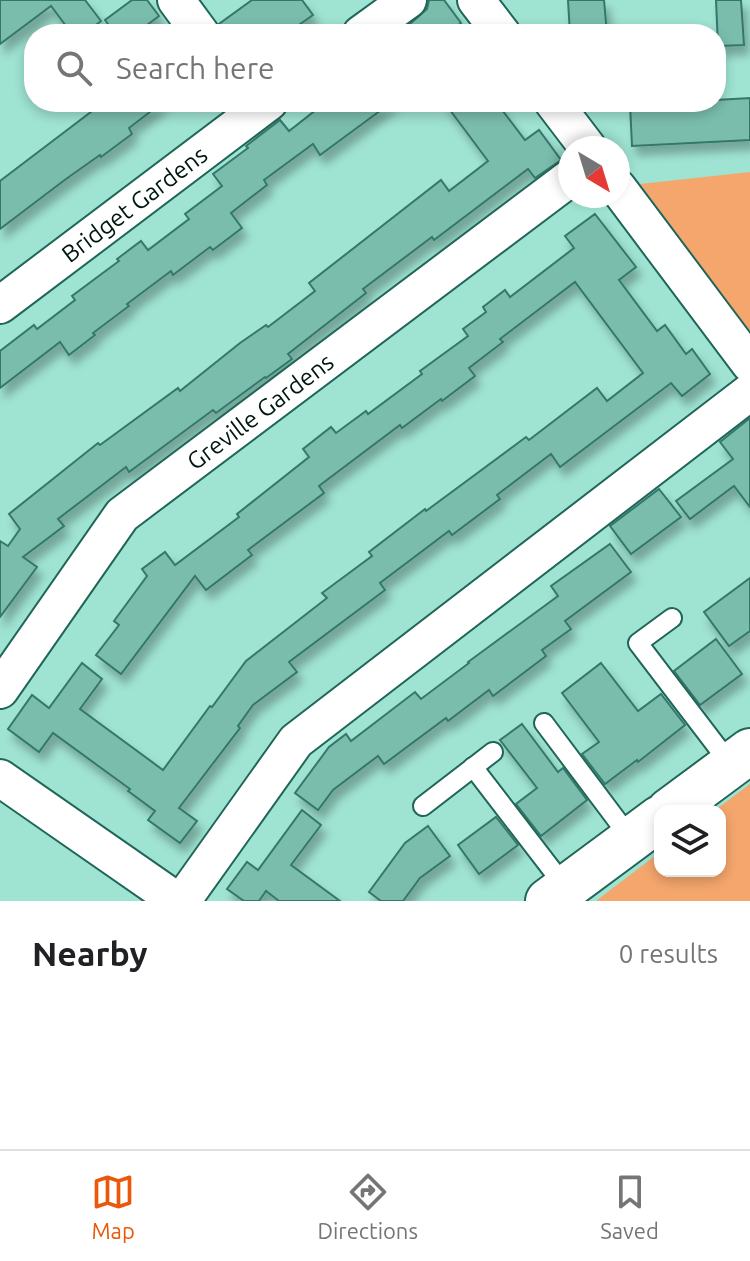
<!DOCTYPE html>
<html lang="en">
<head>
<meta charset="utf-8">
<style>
	:root { --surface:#fff; --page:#f6f6f6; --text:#202124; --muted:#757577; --line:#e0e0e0; --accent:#ea580c }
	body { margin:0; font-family:Ubuntu,sans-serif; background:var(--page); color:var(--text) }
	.controls { position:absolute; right:24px; bottom:24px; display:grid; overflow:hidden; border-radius:16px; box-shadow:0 4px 12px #0003 }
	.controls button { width:72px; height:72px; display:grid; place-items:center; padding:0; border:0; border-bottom:2px solid var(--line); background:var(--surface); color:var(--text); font:40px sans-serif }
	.compass { position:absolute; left:558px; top:136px; width:72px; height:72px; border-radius:50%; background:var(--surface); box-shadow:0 4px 12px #0003; rotate:142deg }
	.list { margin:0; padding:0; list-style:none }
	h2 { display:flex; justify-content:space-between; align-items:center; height:104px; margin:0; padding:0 32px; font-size:34px }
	h2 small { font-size:26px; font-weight:400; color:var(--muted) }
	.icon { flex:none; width:44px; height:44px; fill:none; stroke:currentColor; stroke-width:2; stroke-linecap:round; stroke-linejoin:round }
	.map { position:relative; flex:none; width:750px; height:901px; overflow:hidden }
	.search { position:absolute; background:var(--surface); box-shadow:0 4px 12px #0003; left:24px; right:24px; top:24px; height:88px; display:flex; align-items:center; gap:20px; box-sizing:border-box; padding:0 28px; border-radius:32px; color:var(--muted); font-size:30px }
	.sheet { height:248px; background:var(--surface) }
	nav { display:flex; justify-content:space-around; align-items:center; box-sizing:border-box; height:112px; border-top:2px solid var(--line); background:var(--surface); font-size:22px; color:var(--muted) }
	nav a { display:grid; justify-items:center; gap:4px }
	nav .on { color:var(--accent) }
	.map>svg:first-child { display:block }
	.green { fill:#f4a66c }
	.building { fill:#7abdad; stroke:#34786a; stroke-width:2; filter:url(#shadow) }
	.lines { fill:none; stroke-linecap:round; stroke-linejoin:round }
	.lane-casing { stroke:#1f6658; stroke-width:22 }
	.street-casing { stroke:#1f6658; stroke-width:40 }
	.secondary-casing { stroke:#1f6658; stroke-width:48 }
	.lane { stroke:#fff; stroke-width:18 }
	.street { stroke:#fff; stroke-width:36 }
	.secondary { stroke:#fff; stroke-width:44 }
	.labels { text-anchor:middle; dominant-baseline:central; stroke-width:6; stroke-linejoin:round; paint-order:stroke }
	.street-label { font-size:24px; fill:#001610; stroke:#acf1df }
</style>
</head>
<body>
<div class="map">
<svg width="750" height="901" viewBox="0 0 750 901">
	<defs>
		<filter id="shadow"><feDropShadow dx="5" dy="9" stdDeviation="4" flood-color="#0004"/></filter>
	</defs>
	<rect width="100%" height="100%" fill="#9fe3d2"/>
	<g class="green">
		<polygon points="750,172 750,334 640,184"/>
		<polygon points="750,784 750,901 596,901 660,852 660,871 720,871 720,811 714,811"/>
	</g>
	<g class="building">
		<polygon points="0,0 85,0 101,21 84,34 72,34 51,6 0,44"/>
		<polygon points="132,0 147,0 159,16 135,34 115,34 105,20"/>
		<polygon points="252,0 302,0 313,15 286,34 222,34 219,24"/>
		<polygon points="429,0 444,0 461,23 446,34 418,34 410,24 427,9"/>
		<polygon points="568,0 604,0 607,34 570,34"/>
		<polygon points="716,0 741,0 744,45 718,46"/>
		<polygon points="750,98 750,140 632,146 630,104 716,102 716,100"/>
		<polygon points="104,102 163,102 129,128 132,134 101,157 100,155 66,179 0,229 0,181"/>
		<polygon points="326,102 392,102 320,155 313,144 264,180 267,185 231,213 242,228 213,250 210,247 173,275 171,271 127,304 129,306 93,333 95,335 69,355 60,342 0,388 0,351 34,325 37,329 75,300 72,296 119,261 117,259 141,241 148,250 189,219 185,214 222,186 213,174 248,148 246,146 280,120 289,131"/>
		<polygon points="444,102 496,102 525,140 539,130 561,160 535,178 528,169 434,240 432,237 363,289 366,293 288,354 292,359 266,378 265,377 216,413 213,410 129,472 126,467 58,519 64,526 23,557 37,567 0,617 0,541 8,546 20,529 9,514 98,443 100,445 178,388 180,391 240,343 266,325 268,327 315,291 309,283 441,180 449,191 488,161"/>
		<polygon points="595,214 636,267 619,280 657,331 665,325 686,354 692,349 710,374 682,396 671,383 560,467 551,454 497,495 500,499 452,535 449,531 380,583 385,590 289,662 297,672 253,705 238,726 240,728 179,808 197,821 180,843 148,820 155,811 128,791 130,789 53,733 39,752 8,729 32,695 49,708 82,663 102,679 80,709 163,770 210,706 212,707 246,661 327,598 322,593 372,556 369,552 425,509 426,511 526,437 529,440 597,388 607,401 643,373 575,282 500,339 503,342 469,368 475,376 442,401 441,399 402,428 400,425 319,486 324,493 248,550 252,555 206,590 195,576 121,674 96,655 119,625 114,621 147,576 142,569 165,552 175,565 239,517 237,514 309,457 303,449 331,427 336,433 366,411 368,414 422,374 420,371 468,336 463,329 486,312 483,307 505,290 510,297 574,248 565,236"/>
		<polygon points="750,418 750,507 734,486 690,519 676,501 733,459 720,442"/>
		<polygon points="659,489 681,517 631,554 610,526"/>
		<polygon points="610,544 631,572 565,621 571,629 542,650 546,656 493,696 489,690 448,721 446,718 384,764 378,756 333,790 318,810 295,793 329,747 346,734 351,741 415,692 421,699 469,663 468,662 558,596 551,586"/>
		<polygon points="750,578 750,631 729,646 704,612"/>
		<polygon points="716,639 742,674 700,705 674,671"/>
		<polygon points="601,663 638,711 661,694 685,725 638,762 637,760 605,784 582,754 599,742 562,693"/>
		<polygon points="522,724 558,772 563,768 587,800 541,836 516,804 537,788 500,740"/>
		<polygon points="302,810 321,825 291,865 340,901 279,901 266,891 259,901 244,901 227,889 247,862 258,870"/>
		<polygon points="496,817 518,845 479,874 458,845"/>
		<polygon points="428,826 450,856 420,878 403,901 381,901 369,892 405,843"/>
	</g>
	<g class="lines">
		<defs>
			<g id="lane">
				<polyline points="672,618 638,643 731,765"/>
				<polyline points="544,723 631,839"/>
				<polyline points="473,767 566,888"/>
				<polyline points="423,806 493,752"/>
			</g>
			<g id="street">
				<polyline points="176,0 201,34"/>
				<polyline points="476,0 502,34"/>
				<polyline points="361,34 408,0"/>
				<polyline points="553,102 588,148"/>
				<polyline points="618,188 750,364"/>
				<path id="s1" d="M0 305 269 102"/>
				<path id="s2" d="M0 690 122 515 570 178"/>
				<polyline points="0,778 177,901"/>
				<polyline points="182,901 296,741 750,392"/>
			</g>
			<g id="secondary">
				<polyline points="669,811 750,751"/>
				<polyline points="548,901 660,818"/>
			</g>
		</defs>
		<use href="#lane" class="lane-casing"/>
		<use href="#street" class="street-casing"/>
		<use href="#secondary" class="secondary-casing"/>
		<use href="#lane" class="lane"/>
		<use href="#street" class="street"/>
		<use href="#secondary" class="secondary"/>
	</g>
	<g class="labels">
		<g class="street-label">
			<text stroke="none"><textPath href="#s1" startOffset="168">Bridget Gardens</textPath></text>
			<text stroke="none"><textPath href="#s2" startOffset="386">Greville Gardens</textPath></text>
		</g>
	</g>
</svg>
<div class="controls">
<button><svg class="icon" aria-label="layers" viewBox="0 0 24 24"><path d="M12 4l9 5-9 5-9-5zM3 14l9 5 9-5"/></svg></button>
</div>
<svg class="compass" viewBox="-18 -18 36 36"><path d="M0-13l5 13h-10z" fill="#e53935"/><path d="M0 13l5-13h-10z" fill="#757577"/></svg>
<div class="search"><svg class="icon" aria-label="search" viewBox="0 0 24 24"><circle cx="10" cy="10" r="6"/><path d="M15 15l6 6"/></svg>Search here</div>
</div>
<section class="sheet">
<h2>Nearby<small>0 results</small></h2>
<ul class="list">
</ul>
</section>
<nav>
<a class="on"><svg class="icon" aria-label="map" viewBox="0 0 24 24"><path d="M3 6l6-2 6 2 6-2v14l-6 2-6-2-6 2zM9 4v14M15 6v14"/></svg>Map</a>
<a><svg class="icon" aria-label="directions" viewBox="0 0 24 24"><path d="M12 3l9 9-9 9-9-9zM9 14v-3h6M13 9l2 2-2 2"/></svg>Directions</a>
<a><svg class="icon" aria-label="saved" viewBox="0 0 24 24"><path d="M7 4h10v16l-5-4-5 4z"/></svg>Saved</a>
</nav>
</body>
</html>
